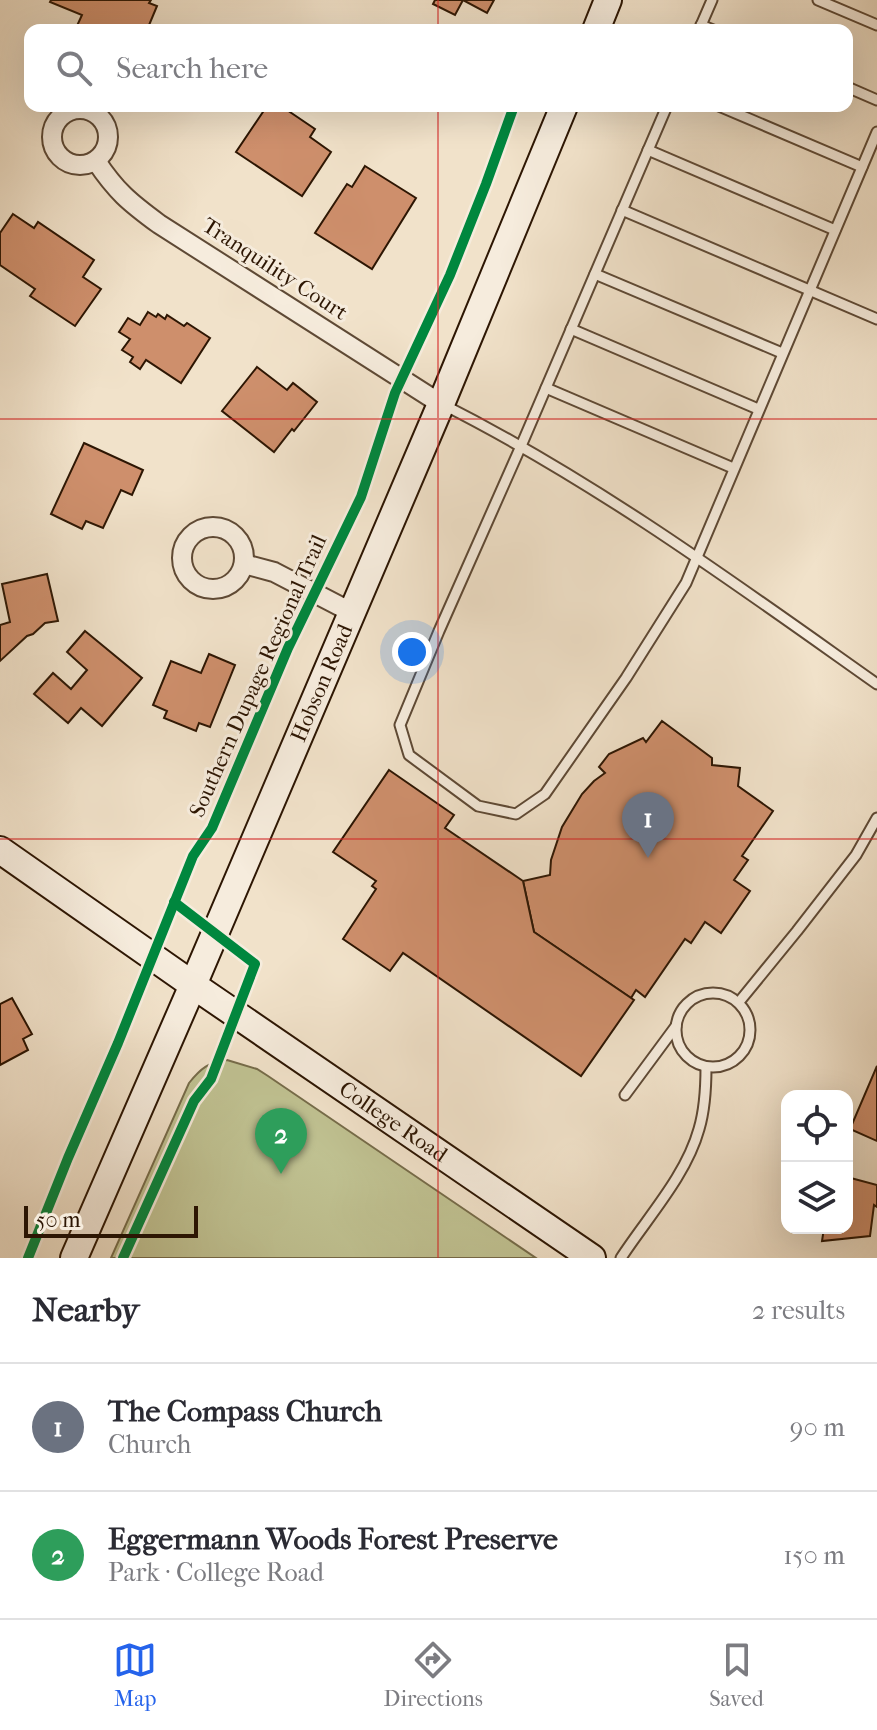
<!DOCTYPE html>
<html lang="en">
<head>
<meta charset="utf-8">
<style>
	:root { --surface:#fff; --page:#f2f2f3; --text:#2b2b33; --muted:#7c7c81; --line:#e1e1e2; --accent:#2563eb }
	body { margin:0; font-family:"IM FELL French Canon",serif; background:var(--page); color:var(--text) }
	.controls { position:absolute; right:24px; bottom:24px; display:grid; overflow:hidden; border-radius:16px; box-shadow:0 8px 32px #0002 }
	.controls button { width:72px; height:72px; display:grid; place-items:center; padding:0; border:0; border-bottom:2px solid var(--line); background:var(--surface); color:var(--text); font:40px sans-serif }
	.scale { position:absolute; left:24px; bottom:20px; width:174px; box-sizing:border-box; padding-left:8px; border:4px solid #2d1603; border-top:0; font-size:22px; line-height:28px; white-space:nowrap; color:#2d1603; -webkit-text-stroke:6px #f6ecdd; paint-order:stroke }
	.you { position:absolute; left:412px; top:652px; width:28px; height:28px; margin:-20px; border:6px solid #fff; border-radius:50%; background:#1a73e8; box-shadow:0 0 0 12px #1a73e833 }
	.badge { display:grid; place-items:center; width:52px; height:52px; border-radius:50%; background:var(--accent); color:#fff; font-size:26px; font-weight:700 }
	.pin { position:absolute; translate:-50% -66px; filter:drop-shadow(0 2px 4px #0008) }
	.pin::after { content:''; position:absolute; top:42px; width:28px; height:24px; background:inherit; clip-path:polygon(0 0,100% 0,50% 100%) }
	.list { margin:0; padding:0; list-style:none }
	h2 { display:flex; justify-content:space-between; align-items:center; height:104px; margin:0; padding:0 32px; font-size:34px }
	h2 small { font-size:26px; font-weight:400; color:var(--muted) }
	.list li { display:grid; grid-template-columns:52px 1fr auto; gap:24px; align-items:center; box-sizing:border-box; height:128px; padding:0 32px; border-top:2px solid var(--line) }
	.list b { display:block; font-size:30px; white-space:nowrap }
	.list p { margin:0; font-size:26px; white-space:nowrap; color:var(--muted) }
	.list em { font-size:26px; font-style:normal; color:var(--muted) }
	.icon { flex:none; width:44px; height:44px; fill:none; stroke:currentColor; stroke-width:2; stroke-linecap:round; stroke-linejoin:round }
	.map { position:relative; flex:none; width:877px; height:1258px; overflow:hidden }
	.search { position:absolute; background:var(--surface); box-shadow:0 8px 32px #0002; left:24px; right:24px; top:24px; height:88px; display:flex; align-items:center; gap:20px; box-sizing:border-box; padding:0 28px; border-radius:16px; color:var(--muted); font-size:30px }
	.sheet { height:360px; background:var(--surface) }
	nav { display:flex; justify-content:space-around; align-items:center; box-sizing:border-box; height:112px; border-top:2px solid var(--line); background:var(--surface); font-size:22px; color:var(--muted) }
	nav a { display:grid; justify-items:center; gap:4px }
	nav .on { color:var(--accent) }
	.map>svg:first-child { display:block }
	.green { fill:#c0c292; stroke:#766c4a; stroke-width:2 }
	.building { fill:#ce8f6c; stroke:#2d1603; stroke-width:2 }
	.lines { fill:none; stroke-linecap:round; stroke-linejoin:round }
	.lane-casing { stroke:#5e4935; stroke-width:13 }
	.street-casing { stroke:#5e4935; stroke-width:22 }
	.secondary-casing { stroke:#2d1603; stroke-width:30 }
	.lane { stroke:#f6ecdd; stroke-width:9 }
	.street { stroke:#f6ecdd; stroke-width:18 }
	.secondary { stroke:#f6ecdd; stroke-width:26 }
	.cycleway-casing { stroke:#f6ecdd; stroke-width:15 }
	.cycleway { stroke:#00873e; stroke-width:10 }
	.grid { fill:none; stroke:#d62828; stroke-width:2; stroke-opacity:0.55 }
	.labels { text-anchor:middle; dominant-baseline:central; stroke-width:6; stroke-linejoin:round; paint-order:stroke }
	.street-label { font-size:22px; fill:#2d1603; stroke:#f6ecdd }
</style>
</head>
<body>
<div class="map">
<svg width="877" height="1258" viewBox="0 0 877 1258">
	<rect width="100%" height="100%" fill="#f1e2ca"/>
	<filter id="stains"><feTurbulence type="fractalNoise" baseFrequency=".0025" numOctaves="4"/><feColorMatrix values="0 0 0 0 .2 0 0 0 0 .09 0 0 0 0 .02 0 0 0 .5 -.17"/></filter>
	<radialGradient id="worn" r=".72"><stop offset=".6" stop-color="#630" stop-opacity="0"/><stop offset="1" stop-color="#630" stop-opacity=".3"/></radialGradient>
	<path class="green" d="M227 1060 257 1069 268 1076 536 1258H111L189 1083C201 1068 209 1062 227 1060Z"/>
	<g class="building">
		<polygon points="51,0 151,0 149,3 157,6 147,30 107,30 103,28 102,30 81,30 76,28 82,15 50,2"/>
		<polygon points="435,0 494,0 487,13 463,0 455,15 433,4"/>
		<polygon points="267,106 281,106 315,129 310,137 331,152 302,196 236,152"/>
		<polygon points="365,166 416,198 372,269 315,233 347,184 352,187"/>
		<polygon points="13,214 34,228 38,222 94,260 83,277 101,289 75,326 30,296 35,289 0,265 0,233"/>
		<polygon points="148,312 156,317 158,314 165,319 167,315 184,326 187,323 210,338 181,383 146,360 140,369 130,362 133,357 122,350 130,339 119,332 128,318 140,325"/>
		<polygon points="257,367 287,390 293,383 317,402 294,431 292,429 274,452 222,411"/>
		<polygon points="84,443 143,470 132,495 121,490 103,528 86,521 82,529 51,514"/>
		<polygon points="47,574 58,621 45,623 33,634 27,636 0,661 0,625 10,622 2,584"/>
		<polygon points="85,631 142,678 102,726 81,708 68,723 34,694 53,673 71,689 87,670 67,652"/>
		<polygon points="209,654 235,665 210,727 199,723 196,731 164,718 167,711 153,705 171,661 201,673"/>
		<polygon points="662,721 712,758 712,765 740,768 738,786 773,811 742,856 748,860 734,880 750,891 721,933 705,922 691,943 685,939 645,997 636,990 631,998 534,932 523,881 550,875 551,860 562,827 582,794 594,781 605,773 599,767 609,754 643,738 646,742"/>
		<polygon points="389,770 454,815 445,828 523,881 534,932 634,1000 581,1076 403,953 390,971 343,939 376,889 372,886 376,881 333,852"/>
		<polygon points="12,998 32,1034 23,1039 28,1050 0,1065 0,1004"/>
		<polygon points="877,1066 877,1141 850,1129"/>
		<polygon points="847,1177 877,1185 877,1207 874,1205 870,1236 822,1241 824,1228 847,1228"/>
	</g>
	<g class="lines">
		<defs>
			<g id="lane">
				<polyline points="818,0 877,25"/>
				<polyline points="701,25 713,30"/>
				<polyline points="699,30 712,0"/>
				<polyline points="847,87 877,100"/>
				<polyline points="667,106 521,446 439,631 400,725 409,755 478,806 516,814 545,794 626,678 686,583 877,132"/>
				<polyline points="719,106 862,167"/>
				<polyline points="648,150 835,230"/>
				<polyline points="622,210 877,319"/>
				<polyline points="595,274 782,353"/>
				<polyline points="571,329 758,409"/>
				<polyline points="546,388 733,468"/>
				<path d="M444 405C598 483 737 585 877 684"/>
				<circle cx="713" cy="1030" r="37"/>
				<polyline points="739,1002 797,931 856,855 877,818"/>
				<polyline points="625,1095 676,1026"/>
				<path d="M621 1258C647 1218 686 1176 699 1129 705 1109 706 1088 706 1067"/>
			</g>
			<g id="street">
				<circle cx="80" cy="137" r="28"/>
				<path d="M96 161C116 191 129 202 159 224L441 404"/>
				<circle cx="213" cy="558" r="31"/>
				<polyline points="244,564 274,572 351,612"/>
			</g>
			<g id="secondary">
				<polyline points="596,30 608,0"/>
				<path id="s1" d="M0 850 193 985 592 1258"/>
				<path id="s2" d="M74 1258 193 985 441 404 564 106"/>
			</g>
		</defs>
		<use href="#lane" class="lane-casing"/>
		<use href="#street" class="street-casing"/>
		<use href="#secondary" class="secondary-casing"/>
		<use href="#lane" class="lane"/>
		<use href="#street" class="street"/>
		<use href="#secondary" class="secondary"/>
		<defs>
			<g id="cycleway">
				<polyline points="28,1258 68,1158 118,1043 193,856 212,828 288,648 361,497 395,393 450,275 486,184 514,106"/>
				<polyline points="123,1258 194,1101 211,1079 255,964 174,902"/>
			</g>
		</defs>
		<use href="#cycleway" class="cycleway-casing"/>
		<use href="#cycleway" class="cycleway"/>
	</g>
	<path class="grid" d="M438 0V30M438 106V1258M0 419H877M0 839H877"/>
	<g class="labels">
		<g class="street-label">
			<text transform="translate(275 269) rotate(33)">Tranquility Court</text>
			<text transform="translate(258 676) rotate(-66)">Southern Dupage Regional Trail</text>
			<text stroke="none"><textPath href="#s2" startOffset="626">Hobson Road</textPath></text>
			<text stroke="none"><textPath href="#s1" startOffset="478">College Road</textPath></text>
		</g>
	</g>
	<rect width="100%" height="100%" filter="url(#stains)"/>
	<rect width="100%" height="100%" fill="url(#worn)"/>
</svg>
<div class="controls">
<button><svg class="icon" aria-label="locate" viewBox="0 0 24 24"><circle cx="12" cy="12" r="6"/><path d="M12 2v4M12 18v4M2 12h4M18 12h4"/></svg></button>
<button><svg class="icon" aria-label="layers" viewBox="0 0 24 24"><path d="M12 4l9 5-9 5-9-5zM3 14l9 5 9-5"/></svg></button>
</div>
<div class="scale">50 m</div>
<div class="you"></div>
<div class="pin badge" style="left:648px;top:858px;background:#6b7280">1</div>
<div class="pin badge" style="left:281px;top:1174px;background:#2e9e5b">2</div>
<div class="search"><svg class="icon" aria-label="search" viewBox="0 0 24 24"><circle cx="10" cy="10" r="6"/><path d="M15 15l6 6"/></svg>Search here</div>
</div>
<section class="sheet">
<h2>Nearby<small>2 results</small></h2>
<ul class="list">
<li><span class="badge" style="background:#6b7280">1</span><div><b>The Compass Church</b><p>Church</p></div><em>90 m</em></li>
<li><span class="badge" style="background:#2e9e5b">2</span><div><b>Eggermann Woods Forest Preserve</b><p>Park · College Road</p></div><em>150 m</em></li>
</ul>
</section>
<nav>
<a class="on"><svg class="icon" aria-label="map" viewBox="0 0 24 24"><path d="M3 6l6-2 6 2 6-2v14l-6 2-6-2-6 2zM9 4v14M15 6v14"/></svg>Map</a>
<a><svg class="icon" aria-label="directions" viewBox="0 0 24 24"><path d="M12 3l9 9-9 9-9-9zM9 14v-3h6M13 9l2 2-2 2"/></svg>Directions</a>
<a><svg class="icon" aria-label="saved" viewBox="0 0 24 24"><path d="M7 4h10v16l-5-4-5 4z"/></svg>Saved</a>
</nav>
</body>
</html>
